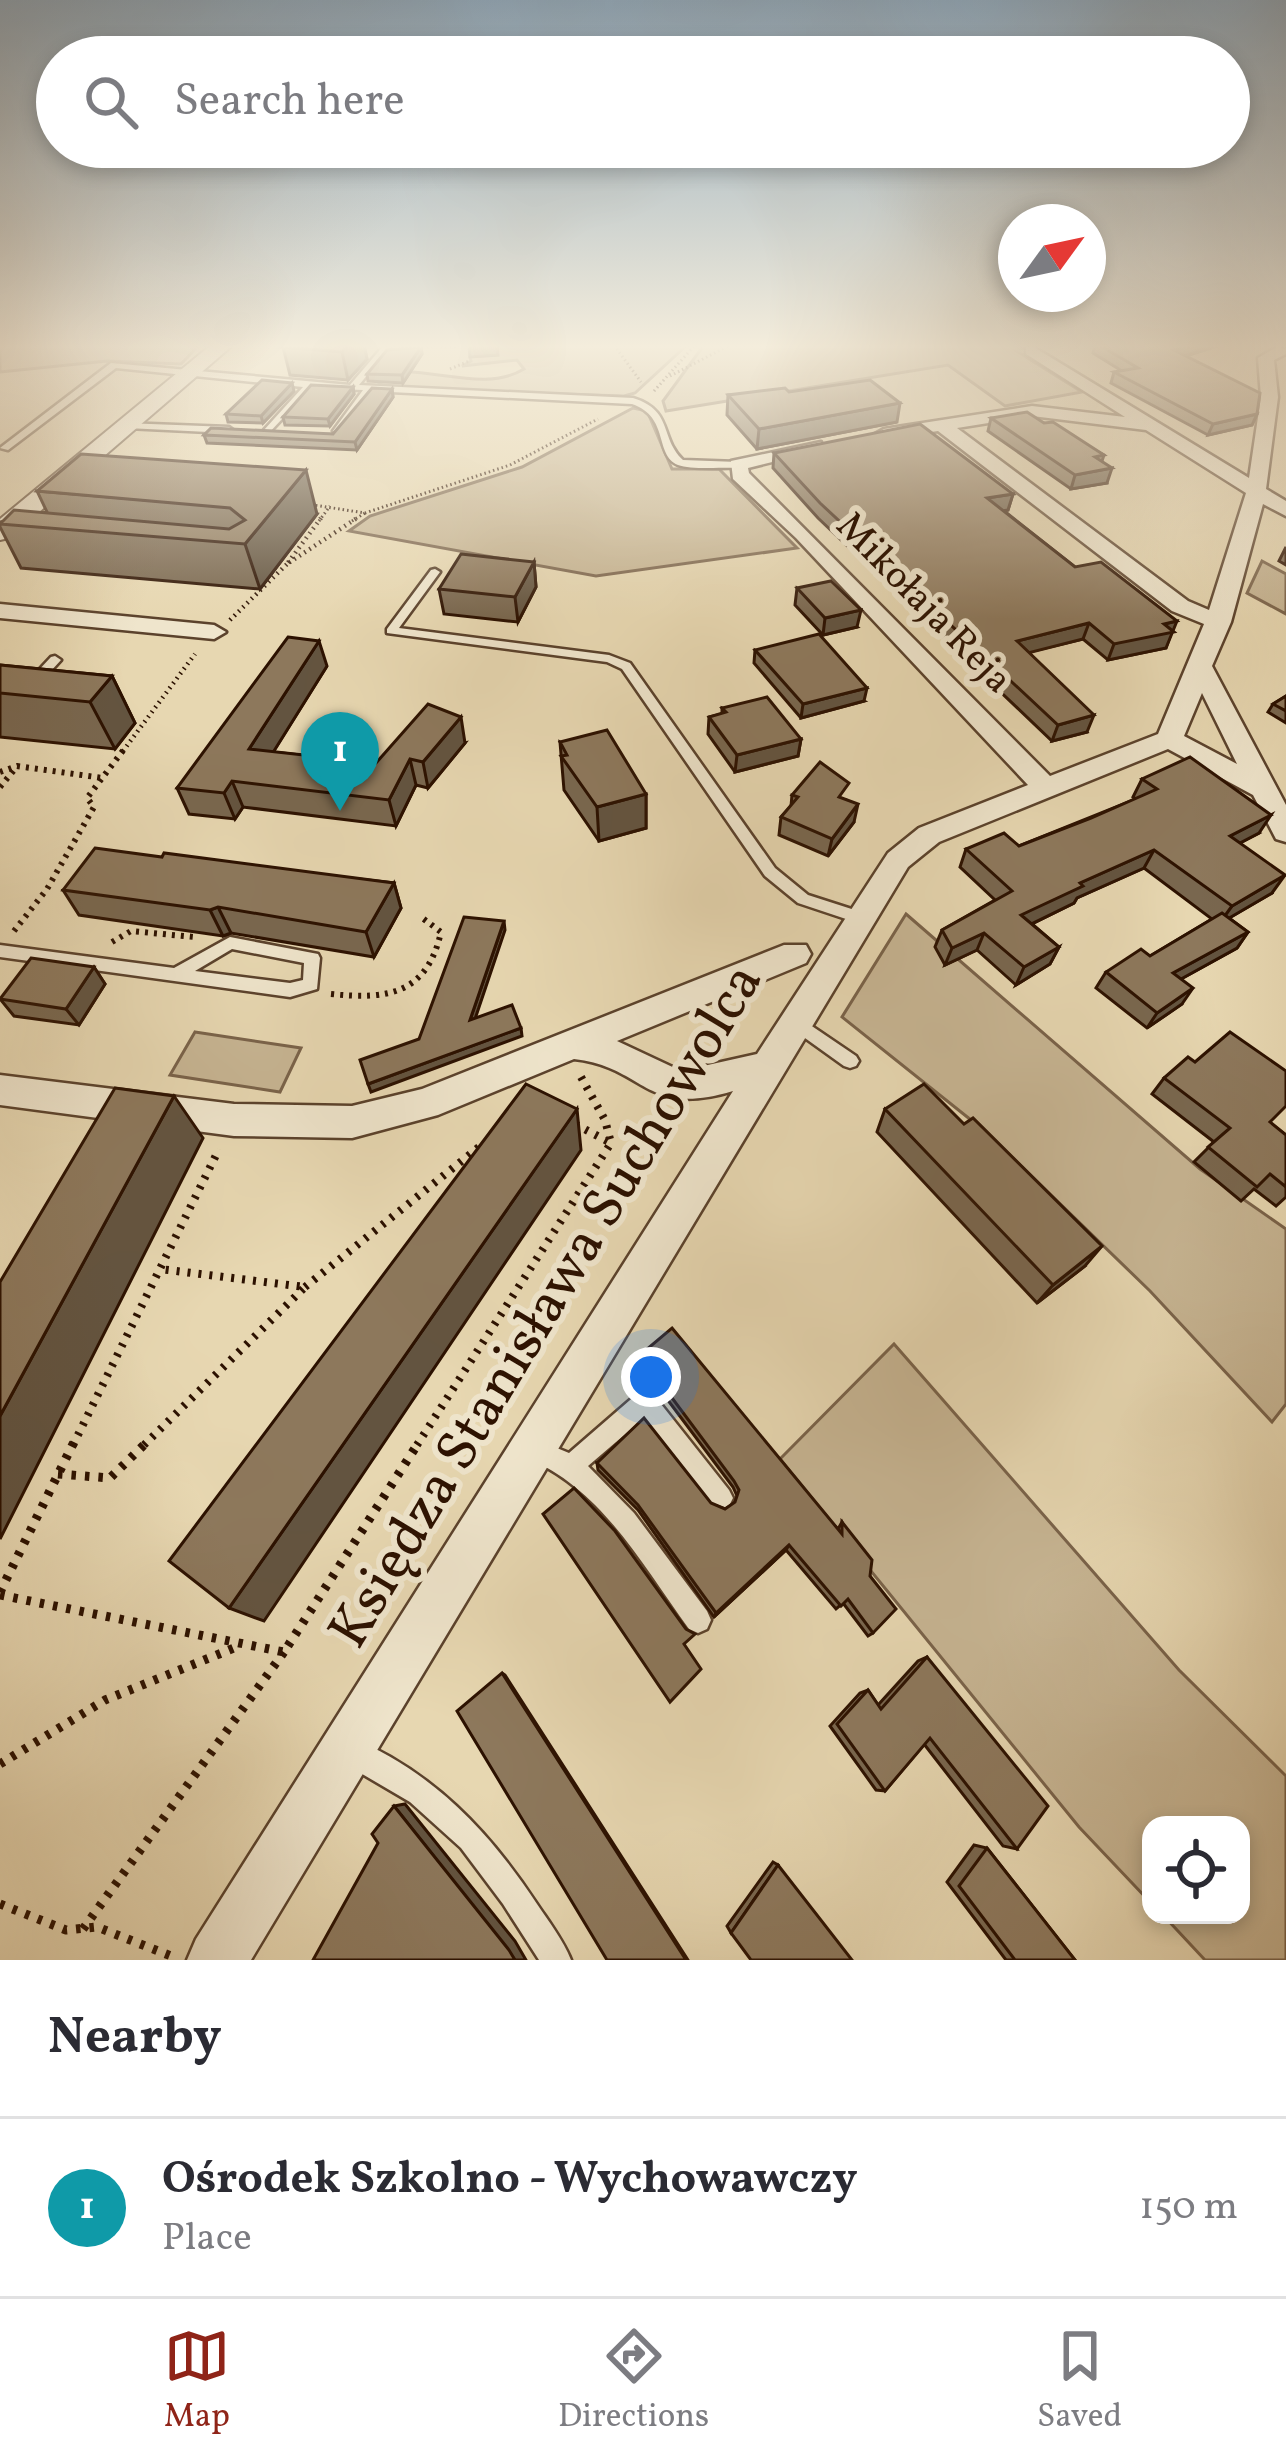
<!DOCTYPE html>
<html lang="en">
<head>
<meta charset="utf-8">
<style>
	:root { --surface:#fff; --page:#f2f2f3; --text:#2b2b33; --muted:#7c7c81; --line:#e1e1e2; --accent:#8f2418 }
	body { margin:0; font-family:Vollkorn,serif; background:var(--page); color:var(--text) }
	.controls { position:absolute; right:36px; bottom:36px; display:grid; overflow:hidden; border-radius:24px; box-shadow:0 6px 18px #0003 }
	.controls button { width:108px; height:108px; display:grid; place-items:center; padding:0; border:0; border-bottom:3px solid var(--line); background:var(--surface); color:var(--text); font:60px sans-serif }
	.compass { position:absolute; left:998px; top:204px; width:108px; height:108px; border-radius:50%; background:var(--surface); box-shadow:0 6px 18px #0003; rotate:57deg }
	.you { position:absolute; left:651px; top:1377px; width:42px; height:42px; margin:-30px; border:9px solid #fff; border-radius:50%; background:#1a73e8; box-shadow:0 0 0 18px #1a73e833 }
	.badge { display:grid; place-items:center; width:78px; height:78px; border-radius:50%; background:var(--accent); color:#fff; font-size:39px; font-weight:700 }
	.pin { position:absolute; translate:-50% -99px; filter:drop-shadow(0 3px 6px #0008) }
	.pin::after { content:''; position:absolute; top:63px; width:42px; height:36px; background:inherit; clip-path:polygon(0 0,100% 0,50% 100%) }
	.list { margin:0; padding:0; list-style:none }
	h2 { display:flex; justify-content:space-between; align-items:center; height:156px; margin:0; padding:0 48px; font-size:51px }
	h2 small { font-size:39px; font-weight:400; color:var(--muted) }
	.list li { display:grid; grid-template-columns:78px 1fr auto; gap:36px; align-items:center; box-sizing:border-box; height:180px; padding:0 48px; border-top:3px solid var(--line) }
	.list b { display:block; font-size:45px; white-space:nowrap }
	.list p { margin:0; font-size:39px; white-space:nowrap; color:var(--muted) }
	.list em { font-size:39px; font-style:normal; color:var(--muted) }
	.icon { flex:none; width:66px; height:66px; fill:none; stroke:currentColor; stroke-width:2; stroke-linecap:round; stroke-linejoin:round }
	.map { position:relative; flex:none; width:1286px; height:1960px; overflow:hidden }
	.search { position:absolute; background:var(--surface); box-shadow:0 6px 18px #0003; left:36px; right:36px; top:36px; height:132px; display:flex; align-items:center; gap:30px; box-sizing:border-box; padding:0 42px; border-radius:66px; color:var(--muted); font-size:45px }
	.sheet { height:336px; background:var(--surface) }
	nav { display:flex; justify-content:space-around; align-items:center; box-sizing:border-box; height:168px; border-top:3px solid var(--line); background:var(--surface); font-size:33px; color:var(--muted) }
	nav a { display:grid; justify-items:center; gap:6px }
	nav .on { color:var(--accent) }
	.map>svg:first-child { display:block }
	.green { fill:#c7b593; stroke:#7a634a; stroke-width:3 }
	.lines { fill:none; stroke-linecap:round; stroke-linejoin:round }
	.service-casing { stroke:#5b422c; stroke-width:5 }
	.minor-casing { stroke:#5b422c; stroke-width:5 }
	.tertiary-casing { stroke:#5b422c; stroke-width:4 }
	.path-far4 { stroke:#2c1100; stroke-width:3; stroke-dasharray:1.5 3; stroke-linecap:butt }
	.path-far3 { stroke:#2c1100; stroke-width:4.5; stroke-dasharray:1.5 4.5; stroke-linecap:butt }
	.path-far2 { stroke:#2c1100; stroke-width:6; stroke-dasharray:3 6; stroke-linecap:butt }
	.path-far1 { stroke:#2c1100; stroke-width:8; stroke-dasharray:3 8; stroke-linecap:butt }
	.path { stroke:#2c1100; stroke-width:9; stroke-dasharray:4.5 9; stroke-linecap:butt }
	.service { fill:#efe5cc; fill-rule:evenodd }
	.minor { fill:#efe5cc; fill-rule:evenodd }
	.tertiary { fill:#efe5cc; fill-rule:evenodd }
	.rail { stroke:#2c1100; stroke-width:4.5; stroke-dasharray:12 12; stroke-linecap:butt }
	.wall { fill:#79674f; stroke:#2c1100; stroke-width:3 }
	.shaded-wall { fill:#635440; stroke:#2c1100; stroke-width:3 }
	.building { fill:#8d785c; stroke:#2c1100; stroke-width:3 }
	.labels { text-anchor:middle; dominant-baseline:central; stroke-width:12; stroke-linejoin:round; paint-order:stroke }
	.far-street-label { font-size:39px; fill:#2c1100; stroke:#efe5cc }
	.near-street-label { font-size:57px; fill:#2c1100; stroke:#efe5cc }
</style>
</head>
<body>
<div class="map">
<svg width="1286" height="1960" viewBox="0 0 1286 1960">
	<rect width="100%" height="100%" fill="#e7d7b1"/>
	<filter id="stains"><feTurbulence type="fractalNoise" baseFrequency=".00167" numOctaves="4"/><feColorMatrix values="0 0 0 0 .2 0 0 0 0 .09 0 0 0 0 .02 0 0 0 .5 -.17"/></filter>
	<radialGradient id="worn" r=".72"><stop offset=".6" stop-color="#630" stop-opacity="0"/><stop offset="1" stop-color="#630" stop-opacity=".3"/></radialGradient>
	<g class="green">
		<polygon points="0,345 199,345 181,364 107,361 0,372"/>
		<path d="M494 345H687L635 393 624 396 410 389 382 385 371 377C418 359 480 396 524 369L517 360 462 366 471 361 470 357 497 355Z"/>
		<polygon points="704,345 1041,345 1015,350 1082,392 1005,406 948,365 666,411 663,401"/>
		<polygon points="633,408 647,411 672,469 719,469 797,548 596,576 349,531 370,516 522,467"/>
		<polygon points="1262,561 1286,574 1286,614 1247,593"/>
		<polygon points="906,914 1200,1169 1286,1229 1286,1404 1272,1422 1150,1291 986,1132 842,1017"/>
		<polygon points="195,1032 301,1048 280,1092 170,1075"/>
		<polygon points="894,1344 1179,1670 1286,1776 1286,1960 1205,1960 1163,1915 1241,1915 1241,1825 1151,1825 1151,1903 1079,1827 780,1459"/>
	</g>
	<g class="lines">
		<defs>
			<g id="service">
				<path d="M384 345H392L359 385 633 398C674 411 659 437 683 460L738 462 743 465 738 468C723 467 691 470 678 465 654 455 670 417 632 404L371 391 337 434 333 431 363 390 311 388 267 435 263 432 264 430 303 387 116 368 8 450 0 448 111 363 350 385Z"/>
				<polygon points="124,423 229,427 233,430 229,433 127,428 124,427"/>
				<polygon points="435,569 440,572 399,628 609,655 630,663 775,868 808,895 864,913 866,917 864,921 858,923 798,903 765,876 622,669 607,662 387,633 387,629 431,570"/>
				<polygon points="55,656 61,660 28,696 0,696 0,688 21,689 51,657"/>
				<path d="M230 937 318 954 320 958 317 989 290 997 0 957V945L174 968ZM232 949 304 963 303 980 290 983 195 971Z"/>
				<polygon points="797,1016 856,1056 859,1061 856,1066 850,1068 844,1066 791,1028 788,1023 791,1018"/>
				<path d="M645 1391 653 1394 729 1490 733 1498 729 1506 721 1510 713 1506 644 1418 588 1466 634 1513 707 1611 711 1620 707 1629 698 1633 689 1629C643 1566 602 1489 527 1458L524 1450 527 1442 535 1439 569 1453 637 1394Z"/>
				<path d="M350 1737C432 1771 489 1831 537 1904 549 1922 563 1940 571 1960H539L503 1904 461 1848 410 1802 340 1761 336 1751 340 1741Z"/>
			</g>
			<g id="minor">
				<path d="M1280 345H1286V354L1274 360 1278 397 1266 489 1286 501V516L1263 504 1231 622 1212 666 1286 805V842L1276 839 1253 795 1168 749 939 842 908 867 251 1960H187L196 1939 733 1091C644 1118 646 1067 574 1059L438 1115 352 1138 234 1136 0 1105V1075L234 1104 352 1106 422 1089 784 945H806L811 954 806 963 617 1041 681 1071 757 1054 888 853 919 828 1028 785 796 538 733 479 731 461 821 442V450L748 468 749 473 1050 776 1158 734 1204 624 1172 611 938 431 884 439 875 434 884 429 1032 406 1125 417 1026 354V348L1032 346 1249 478 1261 397 1258 358ZM1032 416 1146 430 1246 493 1209 610 1188 601 957 428ZM1202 693 1237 764 1184 736Z"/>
				<polygon points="0,604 214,625 226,632 214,639 0,618"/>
			</g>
			<polygon id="tertiary" points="211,345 233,345 9,538 0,540 0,519"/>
		</defs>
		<use href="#service" class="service-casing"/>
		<use href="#minor" class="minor-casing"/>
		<use href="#tertiary" class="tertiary-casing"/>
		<g class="path-far4">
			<polyline points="614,345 641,382"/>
			<polyline points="427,347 458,347"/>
			<polyline points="404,349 430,345"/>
			<polyline points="450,369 469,361"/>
			<polyline points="670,376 730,345"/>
			<polyline points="654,391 695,345"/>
			<polyline points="307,504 365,513 510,465 598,419"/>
			<polyline points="319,521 330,506"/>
			<polyline points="352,521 365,513"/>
		</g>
		<g class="path-far3">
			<polyline points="321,518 287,564 357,518"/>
			<polyline points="230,620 287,564"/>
			<polyline points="123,751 195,654"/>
		</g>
		<g class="path-far2">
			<polyline points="0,772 17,766 103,778"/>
			<polyline points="0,787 15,769"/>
			<polyline points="14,931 47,889 94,807 87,798 125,748"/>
			<polyline points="112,942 131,931 194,937"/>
			<path d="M331 994C388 1000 427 994 441 932L421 917"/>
		</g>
		<g class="path-far1">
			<polyline points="581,1077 605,1120 611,1143"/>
			<polyline points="305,1287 484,1143"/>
			<polyline points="73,1445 219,1149"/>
			<polyline points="144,1445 305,1287 160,1269"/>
			<polyline points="417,1445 611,1143 573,1123"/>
		</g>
		<g class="path">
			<polyline points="58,1474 110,1478 147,1442"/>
			<polyline points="0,1592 74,1442"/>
			<polyline points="0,1595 284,1652 419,1442"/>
			<polyline points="0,1764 105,1700 239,1646"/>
			<polyline points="0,1904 66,1930 97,1927 171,1956"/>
			<polyline points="83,1929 284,1652"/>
		</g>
		<use href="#service" class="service"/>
		<use href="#minor" class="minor"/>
		<use href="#tertiary" class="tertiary"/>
		<polyline class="rail" points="1280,345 1286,347"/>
	</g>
	<g class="wall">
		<polygon points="286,345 364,345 367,359 348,380 290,375 283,347"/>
		<polygon points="1095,345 1220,345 1186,356 1257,414 1252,425 1208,435 1111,383 1114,372 1122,371 1093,353"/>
		<polygon points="421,347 422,354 403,383 368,381 367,374"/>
		<polygon points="353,387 354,394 330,426 285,425 283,417"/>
		<polygon points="392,389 393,397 357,450 207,443 204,435 333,434"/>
		<polygon points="294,391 263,423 228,422 226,414"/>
		<polygon points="789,392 897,422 757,449 727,415 728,395"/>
		<polygon points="991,418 1044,423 1104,455 1102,461 1107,483 1071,489 988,431"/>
		<polygon points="774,453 1013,494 1008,510 1003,510 1075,567 1172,631 1166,648 1108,660 1083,639 1029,652 1087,732 1052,741 818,518 773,468"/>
		<polygon points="37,491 317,514 260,589 21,568 0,527 0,522 47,512"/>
		<polygon points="1286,547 1286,565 1279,561"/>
		<polygon points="534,562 536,587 518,622 444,614 439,589"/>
		<polygon points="797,588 857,627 823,635 795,605"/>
		<polygon points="755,650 864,701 801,718 754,663"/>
		<polygon points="0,665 112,676 135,723 115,749 0,737"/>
		<polygon points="327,666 273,752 376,763 465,743 428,788 416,785 396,826 243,807 235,819 189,814 177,788"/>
		<polygon points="1286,696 1286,723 1268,712 1273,704"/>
		<polygon points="722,708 801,739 798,756 735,772 708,734 709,717 722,714"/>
		<polygon points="560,742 646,794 646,828 599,841 564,790"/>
		<polygon points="1142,779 1259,833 1240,843 1272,893 1229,918 1248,932 1237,948 1181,979 1182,1004 1147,1028 1096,988 1106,972 1150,956 1212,919 1144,868 1077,898 1074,903 1032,924 1059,947 1050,964 1016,985 977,950 945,965 935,947 942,930 995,900 960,867 966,849 1019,846 1136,799 1133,797"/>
		<polygon points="792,795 846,800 854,822 828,856 779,835 781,817 791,806"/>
		<polygon points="162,857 394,883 401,908 374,957 231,933 223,936 79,915 63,890"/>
		<polygon points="94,967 105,984 79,1025 14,1016 0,999"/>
		<polygon points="1164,1078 1270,1123 1286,1135 1286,1197 1276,1206 1254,1189 1241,1201 1194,1162 1214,1142 1152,1094"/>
		<polygon points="885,1109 1085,1266 1037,1303 877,1132"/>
		<polygon points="640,1355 838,1529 842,1522 870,1576 873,1633 868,1636 843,1603 836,1609 786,1550 714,1617 638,1510 598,1470 597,1463 725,1509 735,1503 737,1496 733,1487 640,1363"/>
		<polygon points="927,1657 1017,1849 1003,1846 924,1744 885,1791 876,1790 830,1726 860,1693 868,1690 878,1705 918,1661"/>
		<polygon points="974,1845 987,1848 1075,1960 1006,1960 947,1882"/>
		<polygon points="773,1862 778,1865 731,1933 727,1926"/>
	</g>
	<g class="shaded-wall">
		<polygon points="343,345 364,345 367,359 348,380 342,352"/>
		<polygon points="469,345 497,345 498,355 470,357"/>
		<polygon points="1191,345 1220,345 1170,360 1174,350"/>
		<polygon points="421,347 422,354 403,383 402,375"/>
		<polygon points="292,383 294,391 263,423 261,416"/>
		<polygon points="353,387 354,394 330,426 328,419"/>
		<polygon points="392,389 393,397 357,450 355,442"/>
		<polygon points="900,403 897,422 757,449 759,429"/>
		<polygon points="1257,414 1252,425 1208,435 1213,424"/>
		<polygon points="1112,468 1107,483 1071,489 1075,475"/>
		<polygon points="306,470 317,514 260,589 245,544"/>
		<polygon points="1013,494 1008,510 983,514 987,498"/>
		<polygon points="534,562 536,587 518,622 515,597"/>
		<polygon points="861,610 857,627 823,635 825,618"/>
		<polygon points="1177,621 1166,648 1108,660 1114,644 1164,624"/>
		<polygon points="1089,623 1083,639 1012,657 1017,641"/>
		<polygon points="319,641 327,666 259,775 249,749"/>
		<polygon points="112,676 135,723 115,749 90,702"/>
		<polygon points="867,688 864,701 801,718 803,704"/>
		<polygon points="1094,715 1087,732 1052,741 1058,725"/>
		<polygon points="461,717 465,743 428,788 423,762"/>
		<polygon points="801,739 798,756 735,772 737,755"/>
		<polygon points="410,759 416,785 396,826 389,800"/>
		<polygon points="232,781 243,807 235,819 224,793"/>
		<polygon points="646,794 646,828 599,841 597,807"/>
		<polygon points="858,804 854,822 828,856 832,839"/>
		<polygon points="1271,815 1259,833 1219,854 1230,836"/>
		<polygon points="1154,850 1144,868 1077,898 1074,903 1013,933 1021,915 1080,883"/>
		<polygon points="1285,875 1272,893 1219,924 1232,906"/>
		<polygon points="394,883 401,908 374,957 366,932"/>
		<polygon points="218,907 231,933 223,936 210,910"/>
		<polygon points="504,921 505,930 472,1028 470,1020"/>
		<polygon points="1248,932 1237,948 1163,989 1173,973"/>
		<polygon points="984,933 977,950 945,965 952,948"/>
		<polygon points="1059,947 1050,964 1016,985 1024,967"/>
		<polygon points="94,967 105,984 79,1025 66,1009"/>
		<polygon points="1193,988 1182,1004 1147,1028 1157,1013"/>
		<polygon points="521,1028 522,1036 371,1092 368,1084"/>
		<polygon points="174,1096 203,1138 0,1539 0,1416"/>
		<polygon points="577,1109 581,1150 264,1621 229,1608"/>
		<polygon points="1102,1246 1085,1266 1037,1303 1053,1285"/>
		<polygon points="789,1545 786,1550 714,1617 716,1613"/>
		<polygon points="502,1673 505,1675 688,1960 686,1960"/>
		<polygon points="405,1804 515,1941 526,1960 515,1960 394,1806"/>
	</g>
	<g class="building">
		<polygon points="286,345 349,345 342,352 283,347"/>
		<polygon points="1099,345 1191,345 1174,350 1260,393 1257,414 1213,424 1114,372 1138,368"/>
		<polygon points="421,347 402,375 367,374 387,350"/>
		<polygon points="262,380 292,383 261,416 226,414"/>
		<polygon points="870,380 900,403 759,429 728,395 785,388 789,392"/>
		<polygon points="311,385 353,387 328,419 283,417"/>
		<polygon points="372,388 392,389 355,442 204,435 211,428 333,434"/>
		<polygon points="1027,412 1044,423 1053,422 1104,455 1095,457 1112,468 1075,475 991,418"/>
		<polygon points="920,424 1013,494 987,498 1075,567 1101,562 1177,621 1164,624 1174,632 1114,644 1089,623 1017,641 1094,715 1058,725 820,503 774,453"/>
		<polygon points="81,454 306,470 245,544 0,524 14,510 229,529 245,520 230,508 37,491"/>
		<polygon points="461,554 534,562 515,597 439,589"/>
		<polygon points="831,581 861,610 825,618 797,588"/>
		<polygon points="819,634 867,688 803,704 755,650"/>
		<polygon points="288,637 319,641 249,749 376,763 428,704 461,717 423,762 410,759 389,800 232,781 224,793 177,788"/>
		<polygon points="0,665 112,676 90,702 0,693"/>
		<polygon points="1286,696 1286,711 1273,704"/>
		<polygon points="767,697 801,739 737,755 709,717 726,712 722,708"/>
		<polygon points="607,730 646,794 597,807 561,756 567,755 560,742"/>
		<polygon points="1190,757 1271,815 1230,836 1285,875 1232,906 1154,850 1080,883 1083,886 1021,915 1059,947 1024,967 984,933 952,948 942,930 1012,891 966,849 1004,833 1019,846 1091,818 1157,789 1142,779"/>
		<polygon points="820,762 849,783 839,797 858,804 832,839 781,817 798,797 792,795"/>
		<polygon points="95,848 162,857 164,853 394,883 366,932 218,907 210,910 63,890"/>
		<polygon points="1222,913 1248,932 1173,973 1193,988 1157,1013 1106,972 1141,949 1150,956"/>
		<polygon points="464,917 504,921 470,1020 512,1005 521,1028 368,1084 360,1060 419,1039"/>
		<polygon points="31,958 94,967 66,1009 0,999"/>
		<polygon points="1230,1032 1286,1071 1286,1106 1270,1122 1286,1135 1286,1187 1270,1174 1257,1187 1208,1147 1230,1128 1164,1078 1188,1057 1195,1062"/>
		<polygon points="526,1084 577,1109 229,1608 169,1561"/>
		<polygon points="924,1084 964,1124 973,1118 1102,1246 1053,1285 885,1109"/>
		<polygon points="115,1088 174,1096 0,1416 0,1282"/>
		<polygon points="672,1328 842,1534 842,1522 872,1560 870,1576 896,1609 873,1633 848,1599 841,1606 789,1545 716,1613 638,1505 597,1463 644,1418 711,1503 725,1509 735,1502 739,1490 734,1481 640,1355"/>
		<polygon points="574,1488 615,1531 686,1629 695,1634 684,1644 701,1669 670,1702 543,1514"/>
		<polygon points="927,1657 1048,1806 1017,1849 930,1738 885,1791 837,1724 868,1690 881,1709"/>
		<polygon points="502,1673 686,1960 607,1960 457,1711"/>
		<polygon points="394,1806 509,1950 515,1960 313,1960 378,1843 372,1834"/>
		<polygon points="987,1848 1075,1960 1015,1960 959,1886"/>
		<polygon points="778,1865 852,1960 751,1960 731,1933"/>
	</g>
	<linearGradient id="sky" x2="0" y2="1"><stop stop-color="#8ea7ba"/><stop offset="0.56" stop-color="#f4eddc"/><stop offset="1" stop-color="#f4eddc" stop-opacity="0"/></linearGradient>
	<rect width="1286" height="619" fill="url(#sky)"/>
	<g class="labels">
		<g class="far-street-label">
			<text transform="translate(923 604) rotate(46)">Mikołaja Reja</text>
		</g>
		<g class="near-street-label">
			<text transform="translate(548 1307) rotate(-59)">Księdza Stanisława Suchowolca</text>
		</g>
	</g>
	<rect width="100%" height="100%" filter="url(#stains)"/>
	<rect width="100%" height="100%" fill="url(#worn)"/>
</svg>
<div class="controls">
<button><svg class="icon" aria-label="locate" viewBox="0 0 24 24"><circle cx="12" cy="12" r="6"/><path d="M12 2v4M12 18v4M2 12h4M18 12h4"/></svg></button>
</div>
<svg class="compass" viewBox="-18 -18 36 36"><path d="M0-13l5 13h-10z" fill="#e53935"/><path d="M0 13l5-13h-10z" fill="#7c7c81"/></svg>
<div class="you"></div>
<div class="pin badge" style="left:340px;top:811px;background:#0f9aa8">1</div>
<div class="search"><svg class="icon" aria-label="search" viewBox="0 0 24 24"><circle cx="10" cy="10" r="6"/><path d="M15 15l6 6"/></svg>Search here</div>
</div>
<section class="sheet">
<h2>Nearby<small></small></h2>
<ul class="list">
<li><span class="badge" style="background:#0f9aa8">1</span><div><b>Ośrodek Szkolno - Wychowawczy</b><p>Place</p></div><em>150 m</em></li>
</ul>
</section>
<nav>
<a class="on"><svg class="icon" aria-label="map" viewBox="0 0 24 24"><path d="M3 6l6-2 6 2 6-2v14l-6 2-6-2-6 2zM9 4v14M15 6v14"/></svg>Map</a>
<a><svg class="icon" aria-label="directions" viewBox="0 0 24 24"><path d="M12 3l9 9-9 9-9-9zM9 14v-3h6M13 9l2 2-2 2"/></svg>Directions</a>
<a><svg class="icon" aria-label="saved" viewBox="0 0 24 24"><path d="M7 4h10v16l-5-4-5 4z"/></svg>Saved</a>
</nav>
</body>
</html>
